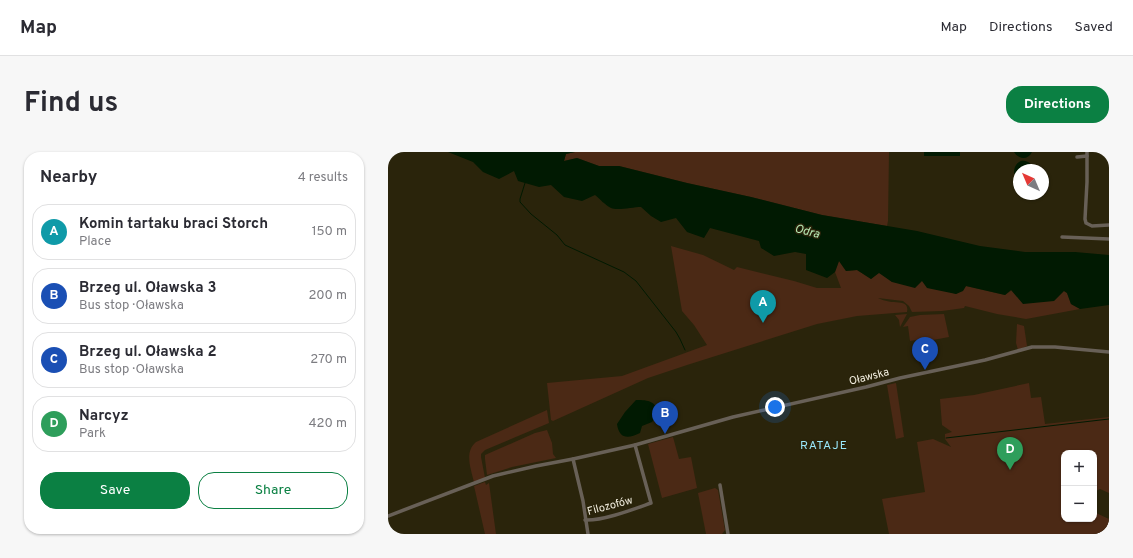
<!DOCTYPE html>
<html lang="en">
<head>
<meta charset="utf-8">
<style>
	:root { --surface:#fff; --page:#f7f7f7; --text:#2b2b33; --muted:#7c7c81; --line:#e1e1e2; --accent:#0b8043 }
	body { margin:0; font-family:Overpass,sans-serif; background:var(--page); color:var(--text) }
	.controls { position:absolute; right:12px; bottom:12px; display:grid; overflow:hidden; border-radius:8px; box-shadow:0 1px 3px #0004 }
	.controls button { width:36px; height:36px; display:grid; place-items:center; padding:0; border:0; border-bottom:1px solid var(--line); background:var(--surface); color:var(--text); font:20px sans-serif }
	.compass { position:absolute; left:625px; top:12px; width:36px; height:36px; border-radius:50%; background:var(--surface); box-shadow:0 1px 3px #0004; rotate:316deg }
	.you { position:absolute; left:387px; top:255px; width:14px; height:14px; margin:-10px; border:3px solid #fff; border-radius:50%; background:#1a73e8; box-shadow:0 0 0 6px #1a73e833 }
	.badge { display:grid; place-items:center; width:26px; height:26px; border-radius:50%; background:var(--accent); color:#fff; font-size:13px; font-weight:700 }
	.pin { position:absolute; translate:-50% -33px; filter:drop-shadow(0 1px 2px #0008) }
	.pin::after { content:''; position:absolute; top:21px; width:14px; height:12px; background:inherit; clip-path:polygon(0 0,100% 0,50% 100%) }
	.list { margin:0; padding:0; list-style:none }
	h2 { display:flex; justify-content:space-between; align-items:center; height:52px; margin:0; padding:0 16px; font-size:17px }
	h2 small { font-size:13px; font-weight:400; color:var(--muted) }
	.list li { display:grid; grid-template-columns:26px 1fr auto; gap:12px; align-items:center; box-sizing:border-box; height:56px; margin:0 8px 8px; padding:0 8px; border:1px solid var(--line); border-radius:16px }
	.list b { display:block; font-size:15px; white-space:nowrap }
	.list p { margin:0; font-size:13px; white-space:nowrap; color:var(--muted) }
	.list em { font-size:13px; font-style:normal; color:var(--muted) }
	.actions { display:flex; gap:8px; padding:12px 16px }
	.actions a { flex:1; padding:9px 0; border:1px solid var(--accent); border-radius:16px; text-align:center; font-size:14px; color:var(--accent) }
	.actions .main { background:var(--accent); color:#fff }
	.map { position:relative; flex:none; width:721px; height:382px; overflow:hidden; border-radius:16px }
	header { display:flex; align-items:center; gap:24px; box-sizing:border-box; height:56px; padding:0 20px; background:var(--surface); border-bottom:1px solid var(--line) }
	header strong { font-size:19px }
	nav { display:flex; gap:22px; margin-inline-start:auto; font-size:14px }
	.intro { display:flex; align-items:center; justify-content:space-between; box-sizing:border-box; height:96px; padding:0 24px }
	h1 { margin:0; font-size:28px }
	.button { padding:10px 18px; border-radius:16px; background:var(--accent); color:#fff; font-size:14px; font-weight:700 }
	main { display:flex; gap:24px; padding:0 24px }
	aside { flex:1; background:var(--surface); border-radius:16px; box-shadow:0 1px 3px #0004 }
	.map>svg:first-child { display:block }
	.green { fill:#4b2915 }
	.water { fill:#011a02 }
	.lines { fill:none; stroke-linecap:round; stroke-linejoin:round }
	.stream { stroke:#011a02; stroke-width:1 }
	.minor { stroke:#686057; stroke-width:3.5 }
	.labels { text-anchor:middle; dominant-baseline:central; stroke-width:3; stroke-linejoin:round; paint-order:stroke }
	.street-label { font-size:11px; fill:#f3efe0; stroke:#2a240b }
	.water-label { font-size:12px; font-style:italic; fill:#b8ebb5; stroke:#2a240b }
	.neighbourhood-label { font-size:12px; letter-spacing:1px; fill:#99e7f9; stroke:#2a240b }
</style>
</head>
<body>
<header>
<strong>Map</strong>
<nav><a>Map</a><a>Directions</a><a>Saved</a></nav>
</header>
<div class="intro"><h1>Find us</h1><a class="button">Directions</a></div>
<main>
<aside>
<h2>Nearby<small>4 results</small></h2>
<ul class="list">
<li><span class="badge" style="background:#0f9aa8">A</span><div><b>Komin tartaku braci Storch</b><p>Place</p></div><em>150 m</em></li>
<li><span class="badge" style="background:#1a4fb4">B</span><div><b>Brzeg ul. Oławska 3</b><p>Bus stop · Oławska</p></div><em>200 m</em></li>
<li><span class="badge" style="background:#1a4fb4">C</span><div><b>Brzeg ul. Oławska 2</b><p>Bus stop · Oławska</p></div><em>270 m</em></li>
<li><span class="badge" style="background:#2e9e5b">D</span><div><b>Narcyz</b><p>Park</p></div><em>420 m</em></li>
</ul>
<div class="actions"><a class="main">Save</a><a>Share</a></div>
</aside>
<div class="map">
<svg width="721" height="382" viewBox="0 0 721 382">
	<rect width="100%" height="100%" fill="#2a240b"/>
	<g class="green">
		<polygon points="187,0 501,0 500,69 499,74 434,63 363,45 299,31 231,14 211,14 189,6 176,9 178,2"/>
		<path d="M283 94 315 103 346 118 349 115 406 129 429 136H453L447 120 451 109 458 119 469 118 483 127 491 120 504 130 534 129 568 142 575 138 578 134 617 143 624 138 676 139 679 141 683 152 692 157 638 167 609 162 577 154 576 156 554 159 524 160 521 154 515 149 490 146C494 148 501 150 506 150 513 151 521 150 519 160L469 164 429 172 299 213 260 226 165 269 163 268 159 231 234 224 319 193 306 173 294 159Z"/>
		<polygon points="519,162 512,175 511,168 507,163"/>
		<polygon points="556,162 561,185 534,190 533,187 522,189 520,174 515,175 522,165 532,163"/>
		<polygon points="629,172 636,174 639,194 630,198 628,191"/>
		<polygon points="508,231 516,285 508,287 499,233"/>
		<polygon points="641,231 643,246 653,245 657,272 721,265 721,341 712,337 706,340 706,301 676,301 676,367 706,367 706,360 721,367 721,382 501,382 494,347 537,340 529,290 545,287 563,295 557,287 557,282 564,280 554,273 552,247 586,243"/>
		<path d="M159 258 161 271 97 298 93 302V305L97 326 86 330C83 317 76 300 88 290Z"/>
		<polygon points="159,278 164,291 165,302 168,306 124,315 99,323 97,307 97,303 147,281"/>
		<polygon points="285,285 291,307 303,305 309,336 274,346 260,292"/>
		<polygon points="97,330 98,333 101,331 108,382 97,382 86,334"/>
		<polygon points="327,336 330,338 337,378 334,382 318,382 310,341"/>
	</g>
	<g class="water">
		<path d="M60 0H187L178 2 176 9 189 6 211 14H231L299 31 363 45 434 63 529 79 592 94 637 100H687L721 103V153L692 157 683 152 679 141 676 139 666 149 635 152 623 138 617 143 578 134 575 139 568 142 539 136 534 129 527 136 504 130 491 121 483 127 469 118 458 119 451 109 447 120 439 126 418 118V102L407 100 386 104 373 96 371 89 322 76 316 86 299 80 288 66 273 70 263 64 253 55C245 55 229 59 223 56 217 53 212 47 207 43L194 49 176 45 163 33 151 35 130 29 126 19 111 27 95 20 85 10Z"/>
		<rect x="536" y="0" width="36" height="4"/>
		<path d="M626 0H644C640 8 631 8 626 0Z"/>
		<path d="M633 9C640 8 644 12 645 18H631V26L626 21C626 15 628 11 633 9Z"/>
		<path d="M248 248C261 248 268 249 270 262L264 270 254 274 252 281C240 287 231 287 229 272L237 260Z"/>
	</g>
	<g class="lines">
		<g class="stream">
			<polyline points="137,31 132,47 132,50 143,62 169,83 177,93 236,120 248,129 288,180 292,187 297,198"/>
			<polyline points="558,286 721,267"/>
		</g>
		<g class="minor">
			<polyline points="699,0 699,30 697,67 698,71 704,74 721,73"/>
			<polyline points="689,5 699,4"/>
			<polyline points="674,85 721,87"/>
			<polyline points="185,307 195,349 200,382"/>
			<polyline points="332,333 340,382"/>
			<polyline points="0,364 105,324 148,314 185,307 247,293 345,265 478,235 512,226 597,208 644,195 667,195 721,200"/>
			<path d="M197 368C215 369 246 357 263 351L247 293"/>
		</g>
	</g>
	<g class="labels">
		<g class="street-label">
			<text transform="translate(481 225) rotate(-14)">Oławska</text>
			<text transform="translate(222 354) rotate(-15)">Filozofów</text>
		</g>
		<g class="water-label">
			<text transform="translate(419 80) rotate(14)">Odra</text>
		</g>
		<g class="neighbourhood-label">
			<text x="436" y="294">RATAJE</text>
		</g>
	</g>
</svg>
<div class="controls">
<button>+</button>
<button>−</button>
</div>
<svg class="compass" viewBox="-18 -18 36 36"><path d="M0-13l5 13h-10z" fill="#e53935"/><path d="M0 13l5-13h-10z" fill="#7c7c81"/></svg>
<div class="you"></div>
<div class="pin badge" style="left:375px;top:171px;background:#0f9aa8">A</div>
<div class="pin badge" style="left:277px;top:282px;background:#1a4fb4">B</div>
<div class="pin badge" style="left:537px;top:218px;background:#1a4fb4">C</div>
<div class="pin badge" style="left:622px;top:318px;background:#2e9e5b">D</div>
</div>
</main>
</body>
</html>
